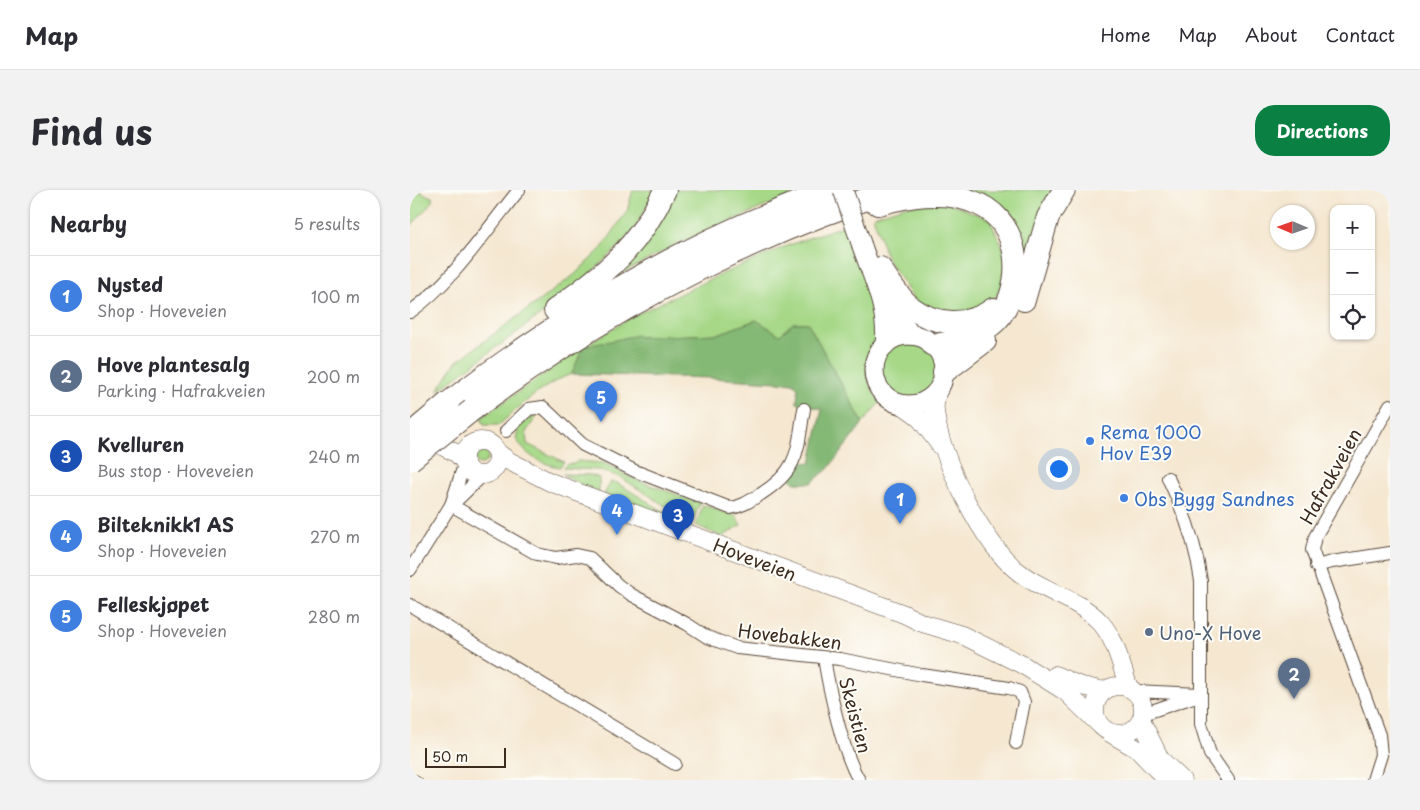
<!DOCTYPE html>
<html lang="en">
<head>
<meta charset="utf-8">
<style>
	:root { --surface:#fff; --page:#f2f2f3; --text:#2b2b33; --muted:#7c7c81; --line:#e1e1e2; --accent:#0b8043 }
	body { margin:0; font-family:"Playpen Sans",sans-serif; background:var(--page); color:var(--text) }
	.controls { position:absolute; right:15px; top:15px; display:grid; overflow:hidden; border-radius:10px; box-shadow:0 1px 4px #0004 }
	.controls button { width:45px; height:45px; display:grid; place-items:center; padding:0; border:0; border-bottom:1px solid var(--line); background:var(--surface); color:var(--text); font:25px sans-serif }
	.compass { position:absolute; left:860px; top:15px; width:45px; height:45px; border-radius:50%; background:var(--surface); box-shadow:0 1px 4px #0004; rotate:272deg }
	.scale { position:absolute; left:15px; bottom:12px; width:81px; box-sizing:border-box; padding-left:5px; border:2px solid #3b2a1e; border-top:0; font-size:14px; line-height:18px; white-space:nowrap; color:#3b2a1e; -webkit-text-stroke:4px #fdfcf7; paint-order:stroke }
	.you { position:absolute; left:648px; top:278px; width:18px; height:18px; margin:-12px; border:4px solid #fff; border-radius:50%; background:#1a73e8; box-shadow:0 0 0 8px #1a73e833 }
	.badge { display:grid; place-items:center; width:32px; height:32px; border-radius:50%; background:var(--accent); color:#fff; font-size:16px; font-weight:700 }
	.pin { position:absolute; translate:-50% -41px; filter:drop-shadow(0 1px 2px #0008) }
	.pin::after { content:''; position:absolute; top:26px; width:18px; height:15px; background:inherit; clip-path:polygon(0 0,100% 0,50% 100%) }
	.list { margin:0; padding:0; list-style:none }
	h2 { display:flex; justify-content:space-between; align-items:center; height:65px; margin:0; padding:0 20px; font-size:21px }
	h2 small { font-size:16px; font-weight:400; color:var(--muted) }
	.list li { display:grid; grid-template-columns:32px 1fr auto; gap:15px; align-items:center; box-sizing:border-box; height:80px; padding:0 20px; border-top:1px solid var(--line) }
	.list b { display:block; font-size:19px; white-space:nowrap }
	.list p { margin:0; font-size:16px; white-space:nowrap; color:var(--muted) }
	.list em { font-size:16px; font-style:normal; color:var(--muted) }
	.icon { flex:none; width:28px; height:28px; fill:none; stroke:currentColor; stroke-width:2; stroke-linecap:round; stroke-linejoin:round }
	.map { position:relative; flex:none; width:980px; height:590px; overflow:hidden; border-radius:20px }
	header { display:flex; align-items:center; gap:30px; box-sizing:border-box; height:70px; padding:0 25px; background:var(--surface); border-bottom:1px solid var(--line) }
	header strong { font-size:24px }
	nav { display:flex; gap:28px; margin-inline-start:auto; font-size:18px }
	.intro { display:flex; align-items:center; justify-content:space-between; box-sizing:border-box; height:120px; padding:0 30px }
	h1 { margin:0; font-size:35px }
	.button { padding:12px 22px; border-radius:20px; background:var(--accent); color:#fff; font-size:18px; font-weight:700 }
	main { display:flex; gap:30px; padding:0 30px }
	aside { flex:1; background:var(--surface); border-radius:20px; box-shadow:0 1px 4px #0004 }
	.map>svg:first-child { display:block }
	.green { fill:#a6d887; stroke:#708152 }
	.forest { fill:#84b874; stroke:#607149 }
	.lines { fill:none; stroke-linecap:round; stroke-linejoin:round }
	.street-casing { stroke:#574639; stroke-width:14 }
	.secondary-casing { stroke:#574639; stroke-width:19 }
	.primary-casing { stroke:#574639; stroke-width:21 }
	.highway-casing { stroke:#574639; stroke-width:24 }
	.street { stroke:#fff; stroke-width:12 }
	.secondary { stroke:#fff; stroke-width:18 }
	.primary { stroke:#fff; stroke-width:19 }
	.highway { stroke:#fff; stroke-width:22 }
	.rail { stroke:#3b2a1e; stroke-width:3 }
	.primary-bridge-casing { stroke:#574639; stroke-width:21; stroke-linecap:butt }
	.highway-bridge-casing { stroke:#574639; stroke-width:24; stroke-linecap:butt }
	.primary-bridge { stroke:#fff; stroke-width:19 }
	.highway-bridge { stroke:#fff; stroke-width:22 }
	.shop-dot { fill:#3f7fe0; stroke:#fdfcf7; stroke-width:2 }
	.service-dot { fill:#5c6f8a; stroke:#fdfcf7; stroke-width:2 }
	.labels { text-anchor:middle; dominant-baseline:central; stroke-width:4; stroke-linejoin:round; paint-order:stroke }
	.shop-label { font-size:18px; fill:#366cbe; stroke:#fdfcf7; text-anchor:start }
	.street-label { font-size:18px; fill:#3b2a1e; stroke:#fdfcf7 }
	.service-label { font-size:18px; fill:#4e5e75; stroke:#fdfcf7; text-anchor:start }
</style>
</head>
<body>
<header>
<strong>Map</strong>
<nav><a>Home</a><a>Map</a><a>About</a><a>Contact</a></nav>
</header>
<div class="intro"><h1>Find us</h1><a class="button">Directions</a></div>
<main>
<aside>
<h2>Nearby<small>5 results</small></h2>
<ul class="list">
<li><span class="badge" style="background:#3f7fe0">1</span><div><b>Nysted</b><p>Shop · Hoveveien</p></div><em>100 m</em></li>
<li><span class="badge" style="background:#5c6f8a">2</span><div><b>Hove plantesalg</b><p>Parking · Hafrakveien</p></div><em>200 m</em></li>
<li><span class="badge" style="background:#1a4fb4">3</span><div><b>Kvelluren</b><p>Bus stop · Hoveveien</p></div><em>240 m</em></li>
<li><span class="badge" style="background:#3f7fe0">4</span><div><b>Bilteknikk1 AS</b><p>Shop · Hoveveien</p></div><em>270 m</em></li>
<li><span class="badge" style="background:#3f7fe0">5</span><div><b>Felleskjøpet</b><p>Shop · Hoveveien</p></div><em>280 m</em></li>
</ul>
</aside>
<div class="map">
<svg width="980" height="590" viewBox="0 0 980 590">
	<rect width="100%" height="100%" fill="#fdfcf7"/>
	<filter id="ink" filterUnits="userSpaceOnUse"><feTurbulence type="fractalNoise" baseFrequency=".02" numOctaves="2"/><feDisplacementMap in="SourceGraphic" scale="10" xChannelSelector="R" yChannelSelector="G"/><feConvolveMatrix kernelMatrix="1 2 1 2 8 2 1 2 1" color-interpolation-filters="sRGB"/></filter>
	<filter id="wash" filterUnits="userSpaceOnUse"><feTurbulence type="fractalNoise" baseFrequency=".0096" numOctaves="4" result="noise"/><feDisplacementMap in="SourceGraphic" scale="20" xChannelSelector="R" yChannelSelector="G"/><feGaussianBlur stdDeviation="1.12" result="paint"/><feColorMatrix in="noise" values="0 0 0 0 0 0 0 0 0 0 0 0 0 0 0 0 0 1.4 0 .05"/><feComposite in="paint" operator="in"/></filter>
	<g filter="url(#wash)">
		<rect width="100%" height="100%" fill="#f5e7d0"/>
		<g class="green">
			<polygon points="0,0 6,0 22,7 23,11 0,37"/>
			<polygon points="223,0 245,0 223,43 159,104 27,201 46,172 164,85 192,58 217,21"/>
			<polygon points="264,0 394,0 271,52 205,87"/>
			<polygon points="546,0 649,0 618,77 614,61"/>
			<path d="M537 12 579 29C584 39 590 50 594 60 604 89 583 120 554 125 544 127 519 118 508 115L477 69 463 26 494 16Z"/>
			<path d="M438 34C448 64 472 115 469 145 468 150 465 154 462 159 453 179 457 195 470 212L453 233 398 133H383L370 145 346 130 308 144 228 147 173 157 162 184C135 193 110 216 89 235H74L71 228 173 157 223 126 312 84 379 55Z"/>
			<circle cx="499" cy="181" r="30"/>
			<path d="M124 226H127L116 242 117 254 154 272 150 277C131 274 116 266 106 249L109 237Z"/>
			<circle cx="71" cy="267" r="7"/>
			<polygon points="168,271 194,273 221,288 290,313 282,333 210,287 189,280 153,278 157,274 164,274"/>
			<polygon points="153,284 181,285 189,288 189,302 170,294"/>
			<polygon points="201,292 207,293 255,322 260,326 259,329 194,304"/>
			<polygon points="293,315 326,326 331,335 312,347 286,335"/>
		</g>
		<polygon class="forest" points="346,130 370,145 383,133 398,133 453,233 418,279 401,293 385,293 380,289 390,272 401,273 412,219 387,213 388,198 383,193 300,188 162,184 173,157 227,145 228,147 308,144"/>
	</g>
	<g filter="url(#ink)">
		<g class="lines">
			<defs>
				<g id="street">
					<path d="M0 122C44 91 75 41 109 0"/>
					<path d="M96 241 119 219 133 217 173 255 225 281 320 318C332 317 341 310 351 304 390 279 387 260 394 219"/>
					<path d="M758 288C774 321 786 354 791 391V534L800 564 818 590"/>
					<polyline points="45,312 73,285"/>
					<polyline points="41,315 127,364 146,368 166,365 180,368 209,396 222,405 277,434 297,447 327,458 430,469 512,485 599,498 610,502 614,512 606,553"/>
					<polyline points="906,376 922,372 980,363"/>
					<polyline points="0,380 41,315 55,272"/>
					<polyline points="0,415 265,574"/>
					<path d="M414 468C419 499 433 564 449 590"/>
					<polyline points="724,501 790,504"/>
					<polyline points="733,524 783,507"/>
					<polyline points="963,590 971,565 969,545 902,360 905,347 980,215"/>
				</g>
				<g id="secondary">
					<path d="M527 202C526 208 524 215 525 221 529 266 573 356 610 383 635 402 668 409 690 432 706 449 711 476 719 498"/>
					<polyline points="491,214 508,226 530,255"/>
					<polyline points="14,247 46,263 55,272"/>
					<circle cx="71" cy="268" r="17"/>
					<polyline points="88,263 99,271 140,292 494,424 512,433 552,445 613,475 656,502 689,534"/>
					<polyline points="645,485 668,495 694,501"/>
					<circle cx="709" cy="520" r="24"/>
					<polyline points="731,530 750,569 772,590"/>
					<polyline points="700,543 727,559 757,590"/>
				</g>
				<g id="primary">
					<path d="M452 56C463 88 479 120 475 155"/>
					<polyline points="478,103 490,130 501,145"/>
					<circle cx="499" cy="180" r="35"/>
				</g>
				<g id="highway">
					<path d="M468 14C498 6 531 0 561 11 608 27 616 83 593 122 580 144 547 153 523 155"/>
					<path d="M470 78C479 91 489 108 502 118 526 136 559 137 583 119"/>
					<polyline points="614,110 638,27 654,0"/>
					<path d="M145 120C195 83 228 59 255 0"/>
					<polyline points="534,182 575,151"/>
					<path d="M38 213C155 124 283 47 424 0"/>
					<path d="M62 220C190 125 332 48 484 0"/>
				</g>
			</defs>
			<use href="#street" class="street-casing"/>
			<use href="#secondary" class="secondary-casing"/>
			<use href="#primary" class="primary-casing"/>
			<use href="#highway" class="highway-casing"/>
			<use href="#street" class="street"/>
			<use href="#secondary" class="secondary"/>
			<use href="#primary" class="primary"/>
			<use href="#highway" class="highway"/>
			<polyline class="rail" points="0,583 11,590"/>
			<defs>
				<polyline id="primary-bridge" points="433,0 452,56"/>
				<g id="highway-bridge">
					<polyline points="0,245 38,213"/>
					<polyline points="0,270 62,220"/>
				</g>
			</defs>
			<use href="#primary-bridge" class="primary-bridge-casing"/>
			<use href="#highway-bridge" class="highway-bridge-casing"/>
			<use href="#primary-bridge" class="primary-bridge"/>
			<use href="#highway-bridge" class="highway-bridge"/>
		</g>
	</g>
	<g class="shop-dot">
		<circle cx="680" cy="251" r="5"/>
		<circle cx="714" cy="308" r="5"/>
	</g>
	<circle class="service-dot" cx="739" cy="442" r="5"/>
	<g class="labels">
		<g class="shop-label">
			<text x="690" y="241">Rema 1000<tspan x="690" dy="21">Hov E39</tspan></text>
			<text x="724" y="308">Obs Bygg Sandnes</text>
		</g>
		<g class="street-label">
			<text transform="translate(920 286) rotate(-61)">Hafrakveien</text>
			<text transform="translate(345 369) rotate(21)">Hoveveien</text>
			<text transform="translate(380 446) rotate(7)">Hovebakken</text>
			<text transform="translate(446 525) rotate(75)">Skeistien</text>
		</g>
		<g class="service-label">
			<text x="749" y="442">Uno-X Hove</text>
		</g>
	</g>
</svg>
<div class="controls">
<button>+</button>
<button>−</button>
<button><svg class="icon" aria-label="locate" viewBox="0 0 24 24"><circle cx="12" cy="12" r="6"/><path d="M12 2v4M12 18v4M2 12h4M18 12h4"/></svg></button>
</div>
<svg class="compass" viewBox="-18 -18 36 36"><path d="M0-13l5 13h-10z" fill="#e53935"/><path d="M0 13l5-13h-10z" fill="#7c7c81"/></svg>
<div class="scale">50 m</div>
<div class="you"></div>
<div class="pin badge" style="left:490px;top:334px;background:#3f7fe0">1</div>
<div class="pin badge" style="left:884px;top:509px;background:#5c6f8a">2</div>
<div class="pin badge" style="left:268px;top:350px;background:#1a4fb4">3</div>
<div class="pin badge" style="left:207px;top:345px;background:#3f7fe0">4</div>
<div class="pin badge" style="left:191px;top:232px;background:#3f7fe0">5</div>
</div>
</main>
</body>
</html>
